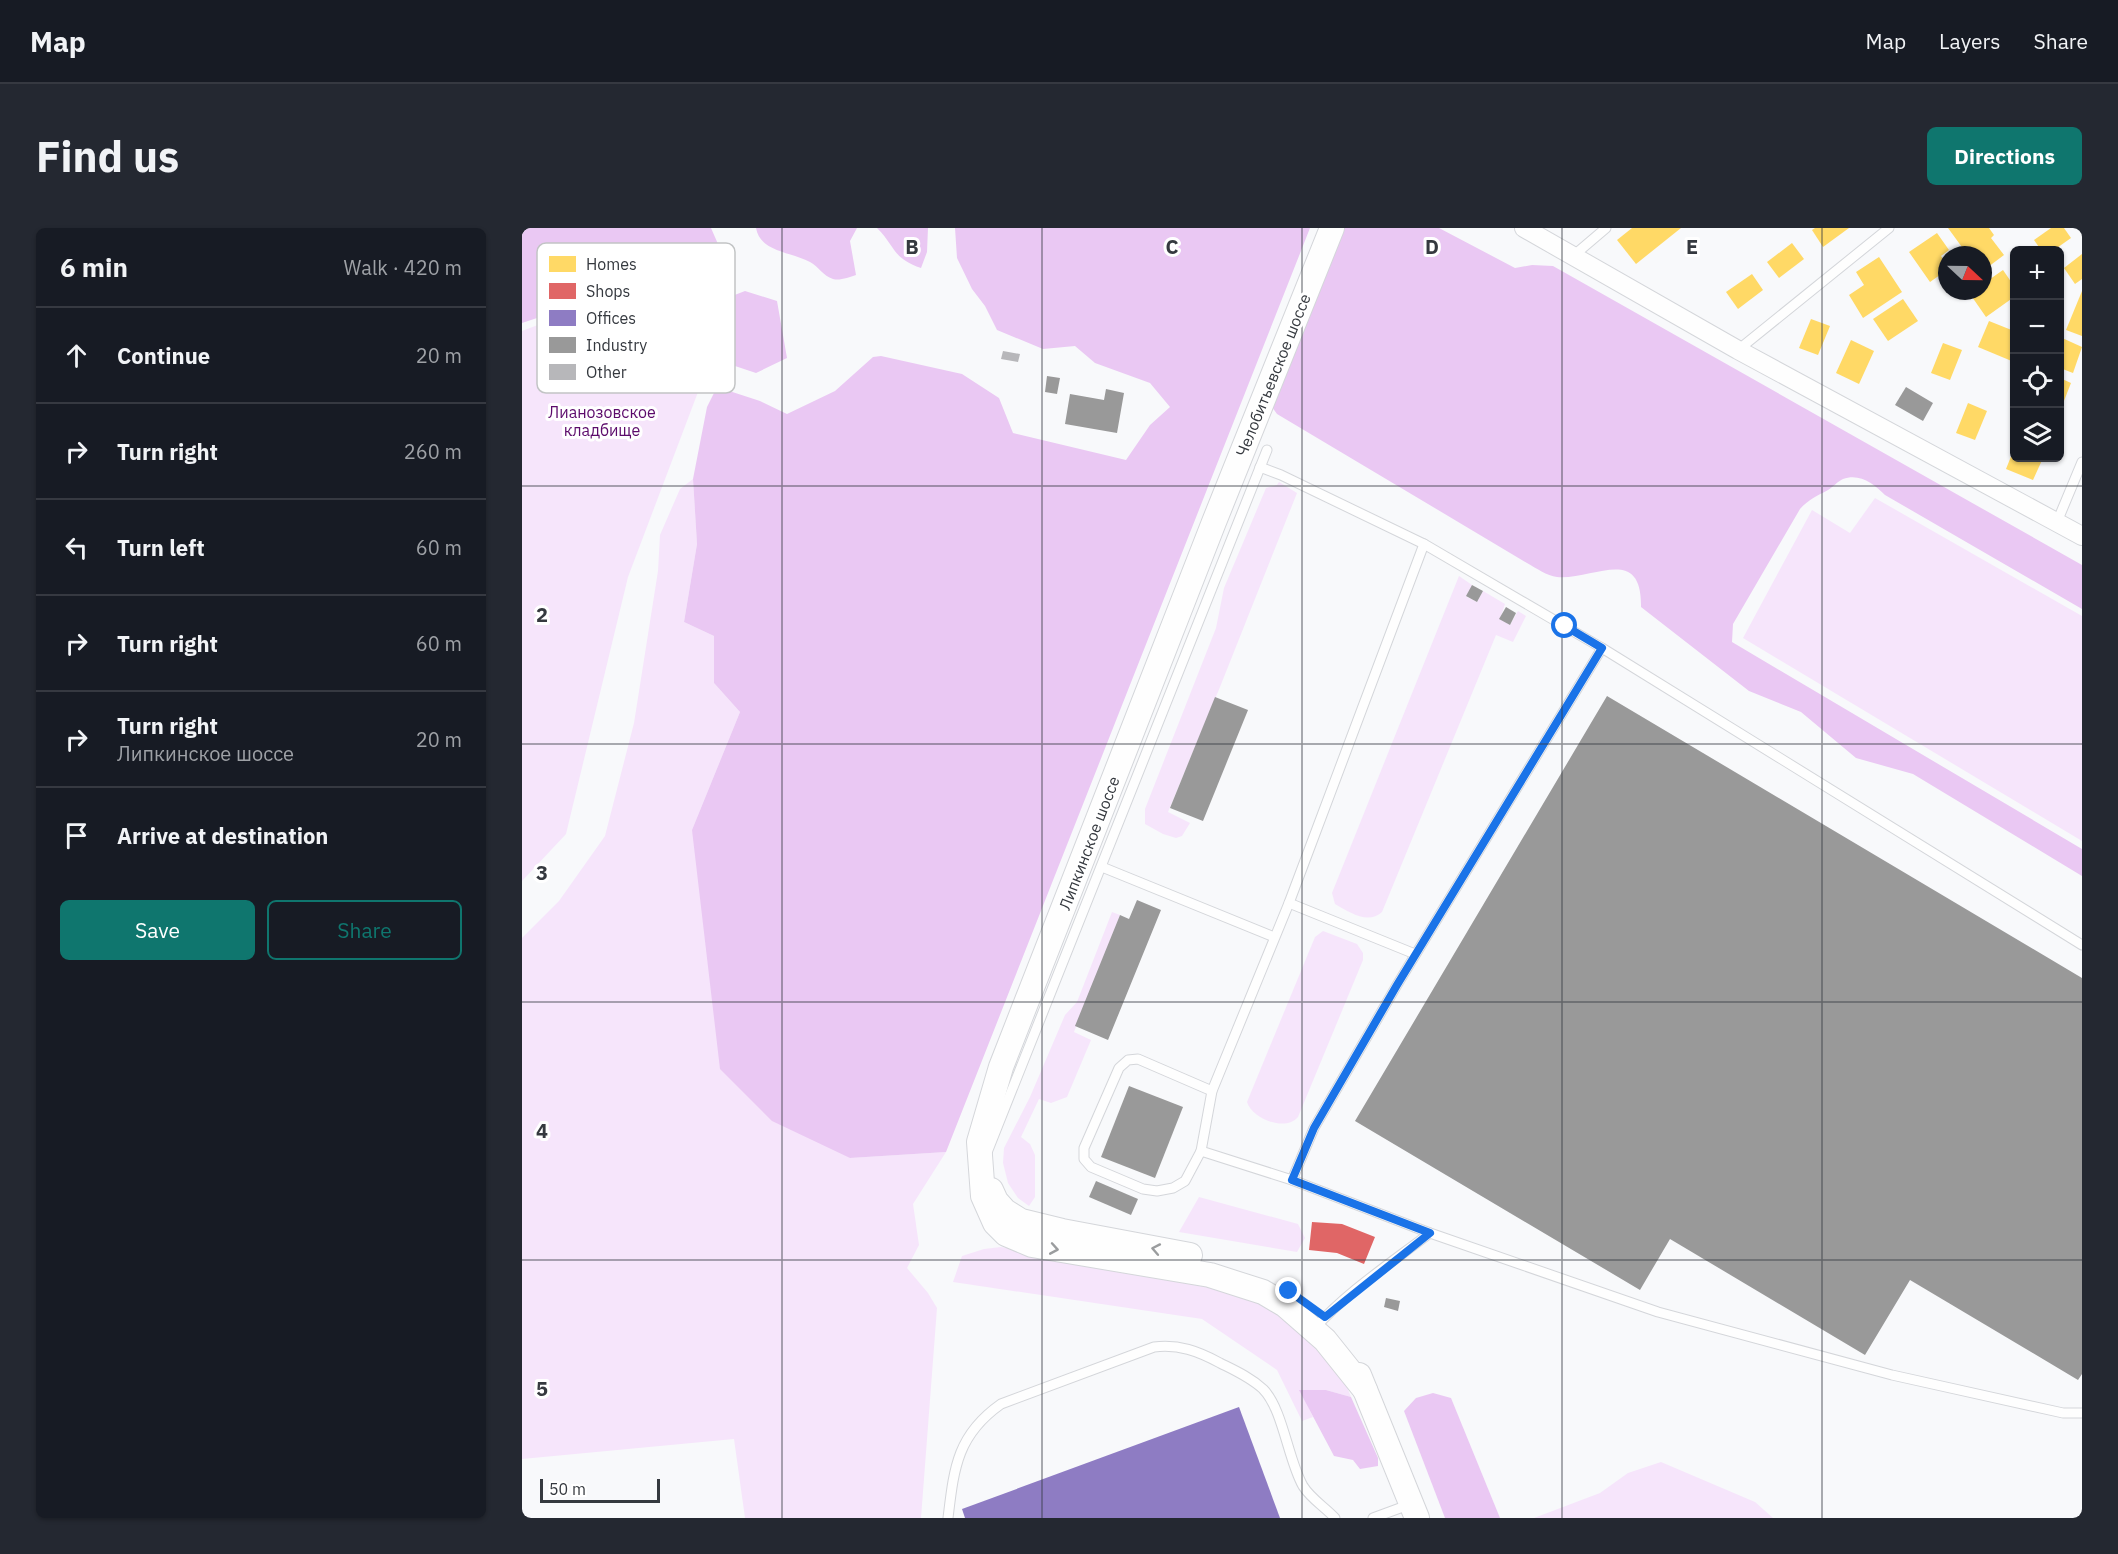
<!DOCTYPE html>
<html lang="en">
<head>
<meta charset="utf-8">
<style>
	:root { --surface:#171b24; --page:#242831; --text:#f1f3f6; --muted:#9ea1a6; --line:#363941; --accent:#0f766e }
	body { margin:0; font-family:"IBM Plex Sans",sans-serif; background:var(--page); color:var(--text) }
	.controls { position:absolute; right:18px; top:18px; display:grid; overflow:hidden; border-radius:9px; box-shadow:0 2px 4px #0004 }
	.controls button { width:54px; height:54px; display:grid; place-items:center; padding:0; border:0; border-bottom:2px solid var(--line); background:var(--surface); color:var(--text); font:30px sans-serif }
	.compass { position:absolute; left:1416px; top:18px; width:54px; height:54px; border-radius:50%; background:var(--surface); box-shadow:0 2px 4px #0004; rotate:112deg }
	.scale { position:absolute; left:18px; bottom:15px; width:120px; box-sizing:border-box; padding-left:6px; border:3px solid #35393f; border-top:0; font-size:16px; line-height:21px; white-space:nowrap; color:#35393f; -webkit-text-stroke:4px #fff; paint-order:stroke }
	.stop { position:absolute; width:18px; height:18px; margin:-14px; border:4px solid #1a73e8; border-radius:50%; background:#fff }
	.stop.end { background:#1a73e8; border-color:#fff; box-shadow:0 2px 6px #0008 }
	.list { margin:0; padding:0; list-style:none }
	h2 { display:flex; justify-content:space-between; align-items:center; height:78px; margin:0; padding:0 24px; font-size:26px }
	h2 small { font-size:20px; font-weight:400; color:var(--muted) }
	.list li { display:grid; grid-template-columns:39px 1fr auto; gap:18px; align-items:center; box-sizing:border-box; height:96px; padding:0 24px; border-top:2px solid var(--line) }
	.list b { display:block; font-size:22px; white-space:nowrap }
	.list p { margin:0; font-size:20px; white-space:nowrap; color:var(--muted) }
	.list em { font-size:20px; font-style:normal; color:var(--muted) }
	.actions { display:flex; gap:12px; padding:18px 24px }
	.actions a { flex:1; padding:14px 0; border:2px solid var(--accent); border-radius:9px; text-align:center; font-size:21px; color:var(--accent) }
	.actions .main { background:var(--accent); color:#fff }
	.icon { flex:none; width:33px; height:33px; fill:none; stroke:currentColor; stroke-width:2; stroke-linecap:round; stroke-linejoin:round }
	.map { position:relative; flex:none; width:1560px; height:1290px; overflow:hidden; border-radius:9px }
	header { display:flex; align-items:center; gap:36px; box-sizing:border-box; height:84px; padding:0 30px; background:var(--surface); border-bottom:2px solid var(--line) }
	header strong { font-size:28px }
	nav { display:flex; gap:33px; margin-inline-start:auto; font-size:21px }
	.intro { display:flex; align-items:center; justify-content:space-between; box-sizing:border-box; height:144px; padding:0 36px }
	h1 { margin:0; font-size:42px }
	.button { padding:15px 27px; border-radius:9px; background:var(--accent); color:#fff; font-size:21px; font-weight:700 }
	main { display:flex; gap:36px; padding:0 36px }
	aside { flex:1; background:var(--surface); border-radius:9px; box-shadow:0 2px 4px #0004 }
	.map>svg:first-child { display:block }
	.green { fill:#f6e5fb }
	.forest { fill:#eac8f3 }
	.homes { fill:#ffd966 }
	.shops { fill:#e06666 }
	.offices { fill:#8e7cc3 }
	.industry { fill:#999 }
	.building { fill:#b7b7ba }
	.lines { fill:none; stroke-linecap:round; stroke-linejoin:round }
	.service-casing { stroke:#d4d6da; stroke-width:11 }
	.minor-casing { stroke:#d4d6da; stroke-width:20 }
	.tertiary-casing { stroke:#d4d6da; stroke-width:26 }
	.service { stroke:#fefefe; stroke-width:9 }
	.minor { stroke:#fefefe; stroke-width:18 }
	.tertiary { stroke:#fefefe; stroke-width:24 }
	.oneway { stroke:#9a9c9e }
	.route { stroke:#1a73e8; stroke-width:8 }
	.grid { fill:none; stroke:#35393f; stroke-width:1.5; stroke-opacity:0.55 }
	.labels { text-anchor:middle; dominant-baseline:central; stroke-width:6; stroke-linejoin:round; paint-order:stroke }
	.street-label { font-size:16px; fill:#35393f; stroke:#fff }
	.park-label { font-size:16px; fill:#5c0b6b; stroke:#fff }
	.key { fill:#fff; stroke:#c2c4c5; stroke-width:1.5 }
	.key-label { font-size:16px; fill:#35393f }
	.grid-label { font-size:20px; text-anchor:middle; font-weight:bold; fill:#35393f; stroke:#fff; stroke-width:6; stroke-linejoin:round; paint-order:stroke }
</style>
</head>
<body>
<header>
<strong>Map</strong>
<nav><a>Map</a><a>Layers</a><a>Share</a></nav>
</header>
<div class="intro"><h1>Find us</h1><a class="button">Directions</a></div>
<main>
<aside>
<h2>6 min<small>Walk · 420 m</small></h2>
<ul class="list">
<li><svg class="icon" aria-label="ahead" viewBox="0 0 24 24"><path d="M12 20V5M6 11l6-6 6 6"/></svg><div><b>Continue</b></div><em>20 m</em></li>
<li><svg class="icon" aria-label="right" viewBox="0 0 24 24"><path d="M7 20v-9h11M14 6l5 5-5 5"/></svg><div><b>Turn right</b></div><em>260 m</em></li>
<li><svg class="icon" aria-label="left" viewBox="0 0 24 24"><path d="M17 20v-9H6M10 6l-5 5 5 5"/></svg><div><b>Turn left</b></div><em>60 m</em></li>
<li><svg class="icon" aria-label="right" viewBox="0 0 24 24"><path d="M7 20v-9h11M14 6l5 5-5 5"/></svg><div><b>Turn right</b></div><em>60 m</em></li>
<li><svg class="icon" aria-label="right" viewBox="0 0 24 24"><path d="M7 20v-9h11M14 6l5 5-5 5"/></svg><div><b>Turn right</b><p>Липкинское шоссе</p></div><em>20 m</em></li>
<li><svg class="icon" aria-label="arrive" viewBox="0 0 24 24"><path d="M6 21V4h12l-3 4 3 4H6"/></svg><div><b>Arrive at destination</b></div></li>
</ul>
<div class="actions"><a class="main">Save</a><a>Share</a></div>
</aside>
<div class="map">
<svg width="1560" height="1290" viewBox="0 0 1560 1290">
	<rect width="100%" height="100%" fill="#f8f9fb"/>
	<g class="green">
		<polygon points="21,95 145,127 176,164 106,349 44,606 0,653 0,103"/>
		<polygon points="171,251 175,316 162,394 192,408 192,455 218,484 170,602 328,930 424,924 391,976 397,1017 385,1040 406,1065 415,1080 399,1290 223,1290 212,1211 0,1231 0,710 37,673 83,608 112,495 136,343 138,307 158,261"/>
		<polygon points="757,254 775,265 698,459 646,584 668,595 660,608 654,610 641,606 623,596 623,581 694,400 702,360 744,260 755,257"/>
		<polygon points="1353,270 1560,388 1560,613 1221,410 1290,282 1328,305"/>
		<path d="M937 348 950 357 945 369 955 374 961 363 983 376 978 391 988 397 996 383 1004 388 991 414 974 407 860 684C846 697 827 684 813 676L810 665Z"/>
		<polygon points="590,684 598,687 552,804 569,812 545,869 529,875 517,871 499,909 508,916 513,927 513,969 507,978 496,970 486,955 481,935 482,920 508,869 543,787 555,774"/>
		<path d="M801 703 835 716 841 725V732L776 889C764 904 730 891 725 874L793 709Z"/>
		<polygon points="677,969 776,996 783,1010 775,1024 657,1004"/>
		<polygon points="479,1019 700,1057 721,1062 774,1096 823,1154 829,1169 804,1162 778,1162 791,1189 780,1193 755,1142 680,1091 431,1054 440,1028 462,1021"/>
		<polygon points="1139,1234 1233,1274 1251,1290 1012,1290 1078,1265 1106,1245"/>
	</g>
	<g class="forest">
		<polygon points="0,0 189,0 196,16 210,68 223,63 255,73 265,130 234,145 213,138 185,157 153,118 18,89 0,95"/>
		<path d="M234 0H335L328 13 334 47C327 49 318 53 311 51 301 48 297 39 288 34 270 24 238 24 234 0Z"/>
		<path d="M355 0H406L405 24 399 40C370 30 374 19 355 0Z"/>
		<polygon points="433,0 788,0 424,924 328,930 250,893 198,841 170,602 218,484 192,455 192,408 162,394 175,316 171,251 185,179 195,159 238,173 265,186 313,163 351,129 359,128 440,146 477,170 491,205 604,232 628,197 648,179 628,155 573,135 553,118 521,121 475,102 463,78 450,61 435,30"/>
		<path d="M823 0H917L993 40 1010 37 1031 38 1560 337V381L1363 267C1352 256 1338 245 1321 251 1316 253 1311 259 1306 262 1295 268 1287 271 1278 281L1211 396 1210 414 1560 621V648L1391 546 1334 530 1279 484 1227 463 1119 379C1120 316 1072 352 1035 349 1025 348 1014 340 1005 335L755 186 750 179Z"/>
		<polygon points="777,1162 804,1162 829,1169 856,1230 856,1238 838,1241 831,1232 812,1228"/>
		<polygon points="911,1165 929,1170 978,1290 923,1290 882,1183 894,1170"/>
	</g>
	<g class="homes">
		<polygon points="1110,0 1159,0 1114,36 1095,12"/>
		<polygon points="1293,0 1327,0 1301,19 1290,2"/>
		<polygon points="1426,0 1467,0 1472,7 1469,10 1482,27 1466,39 1461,32 1461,27 1457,27 1452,20 1445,26"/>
		<polygon points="1529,0 1542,0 1549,10 1532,22 1519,22 1512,12"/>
		<polygon points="1415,5 1427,22 1419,28 1425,37 1425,42 1408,54 1387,24"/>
		<polygon points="1270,15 1282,31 1257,50 1245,34"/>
		<polygon points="1560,26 1560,51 1553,56 1542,40"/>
		<polygon points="1357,29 1380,64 1341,90 1327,67 1342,57 1334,44"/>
		<polygon points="1481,42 1492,58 1492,69 1464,89 1448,66 1451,63 1461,63 1461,56"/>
		<polygon points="1230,46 1241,62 1216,81 1204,64"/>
		<polygon points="1560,63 1560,108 1544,102"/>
		<polygon points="1381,71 1396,93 1366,113 1351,91"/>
		<polygon points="1289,91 1308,98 1296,127 1277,120"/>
		<polygon points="1467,93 1492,103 1492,134 1456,119"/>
		<polygon points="1538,109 1560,119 1551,145 1538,140"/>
		<polygon points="1329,112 1352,123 1337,156 1314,145"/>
		<polygon points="1421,115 1440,122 1428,152 1409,145"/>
		<polygon points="1538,150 1549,155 1538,183"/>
		<polygon points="1446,175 1465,183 1453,212 1434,205"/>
		<polygon points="1492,221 1492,230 1521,230 1511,252 1484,241"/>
	</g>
	<polygon class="shops" points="790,994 820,996 853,1009 842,1036 815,1025 787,1022"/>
	<polygon class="offices" points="717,1179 758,1290 443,1290 440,1281"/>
	<g class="industry">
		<polygon points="525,148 538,150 535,166 523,164"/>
		<polygon points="1384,159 1411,175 1401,193 1373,177"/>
		<polygon points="584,161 602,165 595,205 543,196 548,166 582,172"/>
		<polygon points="950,357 961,363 955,374 944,368"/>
		<polygon points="984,379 994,385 988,397 977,391"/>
		<polygon points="1085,468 1560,750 1560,1146 1556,1152 1388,1052 1343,1127 1148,1011 1118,1062 833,893"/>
		<polygon points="693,469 726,482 681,593 648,580"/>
		<polygon points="615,672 639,682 586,812 553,798 598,687 607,691"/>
		<polygon points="607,858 661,879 633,950 579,929"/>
		<polygon points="574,953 616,971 609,987 567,969"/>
		<polygon points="864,1070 878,1073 876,1083 862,1079"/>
	</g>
	<polygon class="building" points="481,123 498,126 496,134 479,131"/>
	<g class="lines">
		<defs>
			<g id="service">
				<polyline points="1050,29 1084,0"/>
				<polyline points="1216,122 1367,0"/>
				<polyline points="738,239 759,247 902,316"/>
				<polyline points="1535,294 1560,234"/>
				<polyline points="580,639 752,709"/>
				<polyline points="767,675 893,726"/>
				<polyline points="1560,717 1080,420 875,757 792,900 770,952 908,1005 1136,1084 1370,1147 1541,1185 1560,1185"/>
				<polyline points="679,923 663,953 651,960 635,963 621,961 569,939 562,931 562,920 597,840 606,832 616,831 690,863"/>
				<polyline points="464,927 745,222"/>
				<polyline points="770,952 679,923 690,863 767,675 902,316 1080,420"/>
				<path d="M792 1101C825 1064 869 1035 908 1005"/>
				<path d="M426 1290C432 1240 435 1207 479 1176L632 1119C657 1116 676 1123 698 1135 712 1142 728 1149 741 1161 761 1181 766 1232 781 1258 789 1271 803 1279 813 1290"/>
				<polyline points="851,1290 889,1276"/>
			</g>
			<polyline id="minor" points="1002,0 1216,122 1560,308"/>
			<g id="tertiary">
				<polyline points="810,0 692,294 479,839 457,914 461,968 473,995 484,1006 510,1017 688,1047 741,1064 763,1077 803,1112 843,1162"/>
				<polyline points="469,962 474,973 483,983 499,993 540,1003 668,1027"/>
				<polyline points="837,1147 895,1290"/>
			</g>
		</defs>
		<use href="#service" class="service-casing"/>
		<use href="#minor" class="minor-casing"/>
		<use href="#tertiary" class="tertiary-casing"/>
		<use href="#service" class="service"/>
		<use href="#minor" class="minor"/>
		<use href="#tertiary" class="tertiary"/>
	</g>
	<defs><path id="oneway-chevron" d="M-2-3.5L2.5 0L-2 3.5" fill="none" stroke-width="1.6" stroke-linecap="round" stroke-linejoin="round" transform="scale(1.5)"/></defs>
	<g class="oneway">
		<use href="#oneway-chevron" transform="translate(532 1021) rotate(10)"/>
		<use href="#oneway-chevron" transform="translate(634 1021) rotate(-169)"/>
	</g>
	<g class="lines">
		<polyline class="route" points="767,1063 803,1089 908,1005 770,952 792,900 875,757 1080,420 1043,398"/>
	</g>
	<path class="grid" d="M260 0V1290M520 0V1290M780 0V1290M1040 0V1290M1300 0V1290M0 258H1560M0 516H1560M0 774H1560M0 1032H1560"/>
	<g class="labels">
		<g class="street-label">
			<text transform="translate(751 147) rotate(-68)">Челобитьевское шоссе</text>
			<text transform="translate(567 615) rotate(-69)">Липкинское шоссе</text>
		</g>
		<g class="park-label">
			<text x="80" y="184">Лианозовское<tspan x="80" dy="18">кладбище</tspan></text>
		</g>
	</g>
	<rect x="15" y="15" width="198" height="150" rx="9" class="key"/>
	<rect x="27" y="28" width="27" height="16" fill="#ffd966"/>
	<rect x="27" y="55" width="27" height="16" fill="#e06666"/>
	<rect x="27" y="82" width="27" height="16" fill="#8e7cc3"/>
	<rect x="27" y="109" width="27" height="16" fill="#999"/>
	<rect x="27" y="136" width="27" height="16" fill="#b7b7ba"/>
	<g class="key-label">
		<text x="64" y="42">Homes</text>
		<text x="64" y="69">Shops</text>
		<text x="64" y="96">Offices</text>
		<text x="64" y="123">Industry</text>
		<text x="64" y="150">Other</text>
	</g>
	<g class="grid-label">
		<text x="390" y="26">B</text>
		<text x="650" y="26">C</text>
		<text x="910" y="26">D</text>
		<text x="1170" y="26">E</text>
		<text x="20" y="394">2</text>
		<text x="20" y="652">3</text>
		<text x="20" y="910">4</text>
		<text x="20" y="1168">5</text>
	</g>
</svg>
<div class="controls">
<button>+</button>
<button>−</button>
<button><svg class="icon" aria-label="locate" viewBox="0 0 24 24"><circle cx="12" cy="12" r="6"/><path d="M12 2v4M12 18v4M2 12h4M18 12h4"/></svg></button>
<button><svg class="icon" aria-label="layers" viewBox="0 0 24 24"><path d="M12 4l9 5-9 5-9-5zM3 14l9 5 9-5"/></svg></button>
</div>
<svg class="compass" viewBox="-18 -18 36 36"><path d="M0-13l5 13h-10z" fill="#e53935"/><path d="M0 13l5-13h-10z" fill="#9ea1a6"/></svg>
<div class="scale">50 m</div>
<div class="stop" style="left:1043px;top:398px"></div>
<div class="stop end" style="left:767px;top:1063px"></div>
</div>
</main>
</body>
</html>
